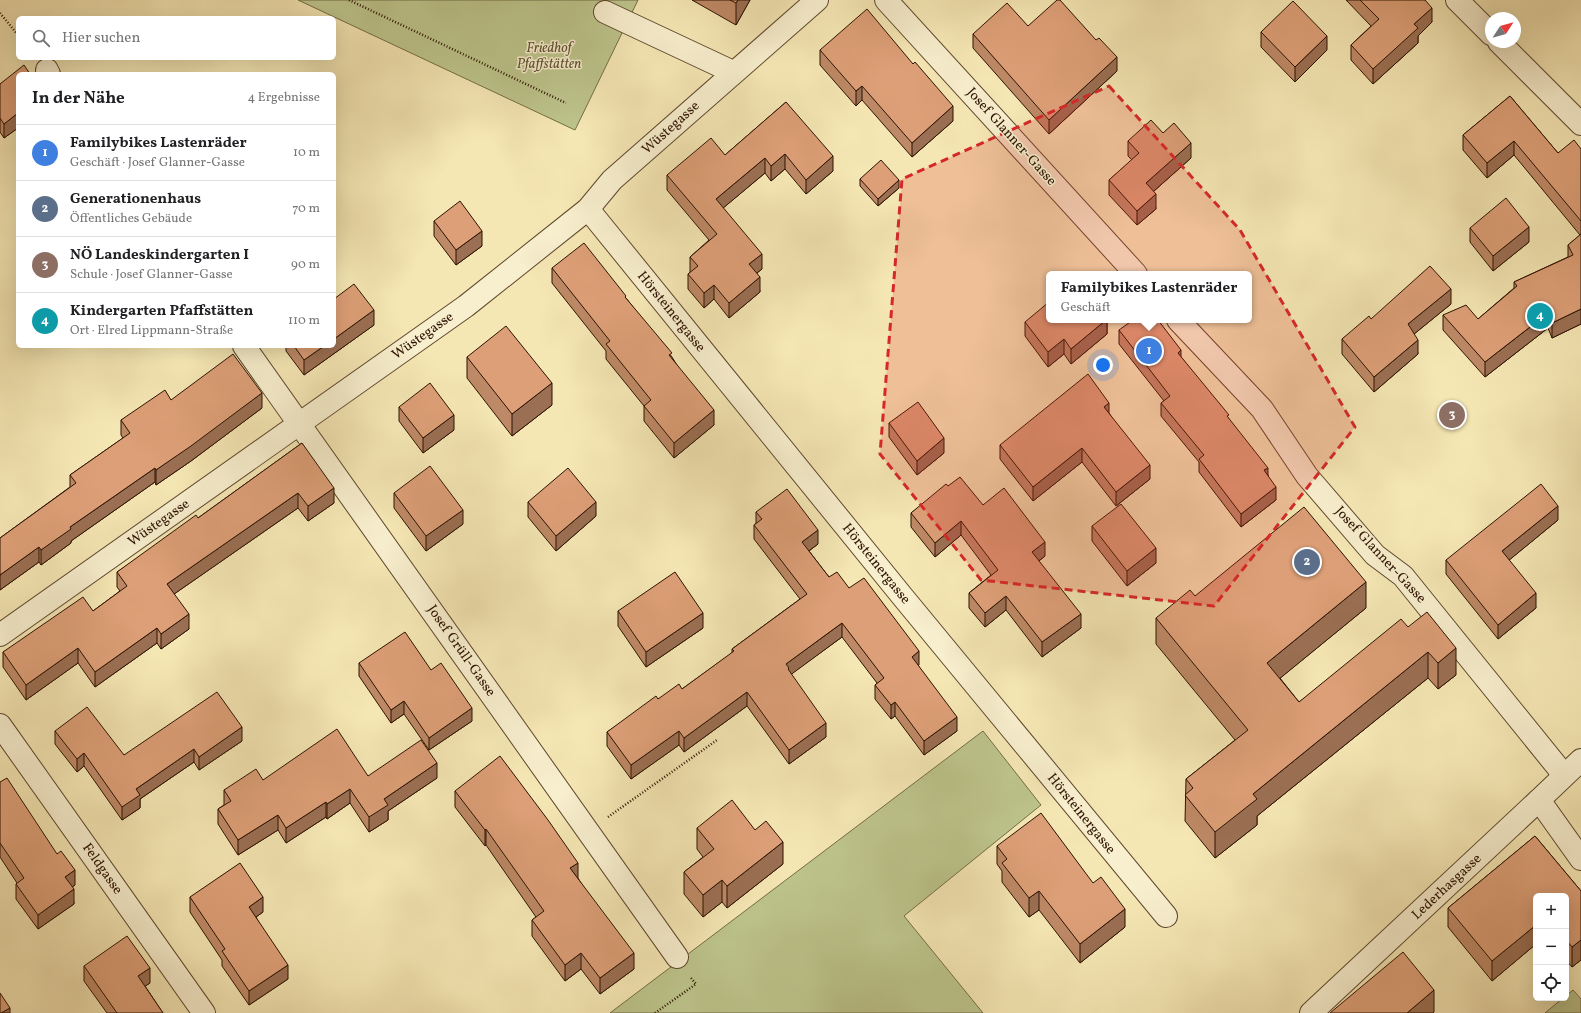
<!DOCTYPE html>
<html lang="de">
<head>
<meta charset="utf-8">
<style>
	:root { --surface:#fff; --page:#f2f2f2; --text:#202124; --muted:#757577; --line:#e0e0e0; --accent:#111827 }
	body { margin:0; font-family:Vollkorn,serif; background:var(--page); color:var(--text) }
	.controls { position:absolute; right:12px; bottom:12px; display:grid; overflow:hidden; border-radius:6px; box-shadow:0 4px 16px #0002 }
	.controls button { width:36px; height:36px; display:grid; place-items:center; padding:0; border:0; border-bottom:1px solid var(--line); background:var(--surface); color:var(--text); font:20px sans-serif }
	.compass { position:absolute; left:1485px; top:12px; width:36px; height:36px; border-radius:50%; background:var(--surface); box-shadow:0 4px 16px #0002; rotate:54deg }
	.you { position:absolute; left:1103px; top:365px; width:14px; height:14px; margin:-10px; border:3px solid #fff; border-radius:50%; background:#1a73e8; box-shadow:0 0 0 6px #1a73e833 }
	.badge { display:grid; place-items:center; width:26px; height:26px; border-radius:50%; background:var(--accent); color:#fff; font-size:13px; font-weight:700 }
	.pin { position:absolute; translate:-50% -50%; border:2px solid #fff; box-shadow:0 1px 4px #0006 }
	.popup { position:absolute; left:1046px; top:271px; width:206px; height:52px; box-sizing:border-box; display:grid; place-content:center; border-radius:6px; background:var(--surface); filter:drop-shadow(0 1px 3px #0005); font-size:13px; white-space:nowrap; color:var(--muted) }
	.popup b { font-size:15px; color:var(--text) }
	.popup::after { content:''; position:absolute; left:50%; top:100%; margin-left:-8px; border:8px solid transparent; border-top-color:var(--surface) }
	.list { margin:0; padding:0; list-style:none }
	h2 { display:flex; justify-content:space-between; align-items:center; height:52px; margin:0; padding:0 16px; font-size:17px }
	h2 small { font-size:13px; font-weight:400; color:var(--muted) }
	.list li { display:grid; grid-template-columns:26px 1fr auto; gap:12px; align-items:center; box-sizing:border-box; height:56px; padding:0 16px; border-top:1px solid var(--line) }
	.list b { display:block; font-size:15px; white-space:nowrap }
	.list p { margin:0; font-size:13px; white-space:nowrap; color:var(--muted) }
	.list em { font-size:13px; font-style:normal; color:var(--muted) }
	.icon { flex:none; width:22px; height:22px; fill:none; stroke:currentColor; stroke-width:2; stroke-linecap:round; stroke-linejoin:round }
	.map { position:relative; flex:none; width:1581px; height:1013px; overflow:hidden }
	.search { position:absolute; background:var(--surface); box-shadow:0 4px 16px #0002; left:16px; top:16px; width:320px; height:44px; display:flex; align-items:center; gap:10px; box-sizing:border-box; padding:0 14px; border-radius:6px; color:var(--muted); font-size:15px }
	.panel { position:absolute; background:var(--surface); box-shadow:0 4px 16px #0002; left:16px; top:72px; width:320px; height:276px; border-radius:6px }
	.map>svg:first-child { display:block }
	.green { fill:#bdc58c; stroke:#746c46 }
	.lines { fill:none; stroke-linecap:round; stroke-linejoin:round }
	.minor-casing { stroke:#5e472d; stroke-width:24 }
	.path { stroke:#2c1200; stroke-width:2.5; stroke-dasharray:1 2; stroke-linecap:butt }
	.minor { stroke:#f8efce; stroke-width:22 }
	.wall { fill:#be8966; stroke:#2c1200 }
	.shaded-wall { fill:#9b6f53; stroke:#2c1200 }
	.building { fill:#dd9f77; stroke:#2c1200 }
	.marked { fill:#d62828; fill-opacity:0.2; stroke:#d62828; stroke-width:3; stroke-dasharray:8 5; stroke-linejoin:round }
	.labels { text-anchor:middle; dominant-baseline:central; stroke-width:3; stroke-linejoin:round; paint-order:stroke }
	.park-label { font-size:14px; font-style:italic; fill:#5f5131; stroke:#f8efce }
	.street-label { font-size:14px; fill:#2c1200; stroke:#f8efce }
</style>
</head>
<body>
<div class="map">
<svg width="1581" height="1013" viewBox="0 0 1581 1013">
	<rect width="100%" height="100%" fill="#f5e7b4"/>
	<filter id="stains"><feTurbulence type="fractalNoise" baseFrequency=".005" numOctaves="4"/><feColorMatrix values="0 0 0 0 .2 0 0 0 0 .09 0 0 0 0 .02 0 0 0 .5 -.17"/></filter>
	<radialGradient id="worn" r=".72"><stop offset=".6" stop-color="#630" stop-opacity="0"/><stop offset="1" stop-color="#630" stop-opacity=".3"/></radialGradient>
	<g class="green">
		<polygon points="298,0 638,0 575,130"/>
		<polygon points="983,731 1041,805 904,916 983,1013 610,1013"/>
		<polygon points="1573,990 1581,999 1581,1013 1545,1013 1563,998 1566,998 1566,996"/>
	</g>
	<g class="lines">
		<defs>
			<g id="minor">
				<polyline points="886,0 1136,274"/>
				<polyline points="1457,0 1491,34"/>
				<polyline points="605,12 733,72"/>
				<polyline points="1499,42 1581,124"/>
				<polyline points="47,70 49,74"/>
				<polyline points="588,209 902,596 1166,916"/>
				<polyline points="1178,320 1262,409 1307,476 1375,555 1403,576 1564,775"/>
				<polyline points="244,346 677,957"/>
				<polyline points="0,635 466,306 588,209 612,180 817,0"/>
				<polyline points="0,725 204,1013"/>
				<polyline points="1539,800 1581,859"/>
				<polyline points="1311,1013 1539,800 1581,760"/>
			</g>
		</defs>
		<use href="#minor" class="minor-casing"/>
		<g class="path">
			<polyline points="349,0 566,103"/>
			<polyline points="0,13 18,35"/>
			<polyline points="608,817 717,740"/>
			<polyline points="655,1013 696,984 691,978"/>
		</g>
		<use href="#minor" class="minor"/>
	</g>
	<g class="wall">
		<polygon points="692,0 750,0 736,25"/>
		<polygon points="1346,0 1425,0 1432,22 1418,36 1418,43 1373,84 1351,60 1351,45 1371,26"/>
		<polygon points="1028,26 1117,71 1049,134 973,48 973,34"/>
		<polygon points="1261,32 1327,50 1295,82 1261,47"/>
		<polygon points="820,50 953,121 912,157 862,100 856,106 820,65"/>
		<polygon points="18,74 18,128 4,138 0,132 0,84"/>
		<polygon points="1510,96 1558,153 1581,149 1581,324 1552,338 1548,328 1485,377 1443,330 1443,315 1478,319 1514,288 1514,282 1568,257 1568,245 1580,235 1514,155 1487,178 1463,150 1463,135"/>
		<polygon points="786,102 833,171 806,194 785,169 771,181 765,173 723,208 762,269 757,273 760,292 729,318 714,299 704,308 688,289 688,274 690,272 690,257 709,240 667,190 667,175 725,155"/>
		<polygon points="1163,133 1191,158 1153,192 1156,209 1137,225 1109,195 1109,180 1132,160 1128,156 1128,141"/>
		<polygon points="860,179 899,188 878,206 860,186"/>
		<polygon points="434,221 482,246 456,265 434,236"/>
		<polygon points="1470,228 1529,242 1493,271 1470,242"/>
		<polygon points="552,268 626,298 672,357 714,425 674,458 644,421 644,406 606,359 606,351 552,283"/>
		<polygon points="1451,304 1414,334 1418,354 1374,392 1342,354 1342,339 1371,319"/>
		<polygon points="1107,320 1107,334 1071,364 1064,354 1048,367 1025,336 1025,322"/>
		<polygon points="374,325 304,375 286,351 286,346 334,346"/>
		<polygon points="1119,330 1181,357 1229,419 1268,475 1276,500 1241,527 1199,472 1199,462 1161,416 1161,403 1164,401 1119,344"/>
		<polygon points="467,357 552,405 512,436 467,378"/>
		<polygon points="171,400 262,408 191,461 156,485 155,482 71,541 71,543 41,565 39,562 0,590 0,538 70,487 70,475 123,438 121,435 121,420"/>
		<polygon points="399,407 454,430 423,453 399,421"/>
		<polygon points="1109,413 1150,479 1116,506 1082,462 1033,501 1000,459 1000,445"/>
		<polygon points="889,423 944,453 917,475 889,437"/>
		<polygon points="302,443 334,503 308,521 298,508 174,594 189,629 161,649 157,643 95,687 78,663 26,700 3,667 3,652 93,611 120,591 117,587 117,572 198,518"/>
		<polygon points="948,486 983,505 1045,556 1039,561 1081,628 1042,657 1006,610 985,627 969,608 969,593 991,575 961,535 935,557 911,527 911,513"/>
		<polygon points="394,493 463,524 426,551 394,508"/>
		<polygon points="528,502 596,516 556,551 528,517"/>
		<polygon points="756,512 818,544 809,551 829,577 849,588 919,665 918,665 957,731 924,755 895,716 891,719 875,699 875,685 877,683 842,637 791,674 826,737 789,764 747,706 684,752 679,745 631,779 607,746 607,732 658,699 682,689 732,653 732,649 800,599 754,539 754,525 756,523"/>
		<polygon points="1558,520 1509,560 1536,608 1498,639 1446,574 1446,560"/>
		<polygon points="1092,526 1156,563 1127,586 1092,541"/>
		<polygon points="1195,596 1366,608 1280,678 1299,702 1408,627 1456,675 1438,689 1428,678 1257,816 1257,825 1215,858 1185,821 1186,779 1235,740 1156,644 1156,618"/>
		<polygon points="618,611 703,628 646,667 618,626"/>
		<polygon points="359,663 431,670 472,721 429,750 404,714 391,723 359,676"/>
		<polygon points="55,731 124,755 242,741 199,770 194,762 140,799 140,808 122,820 84,766 77,772 55,744"/>
		<polygon points="368,776 437,778 388,811 388,820 369,832 350,803 327,819 326,817 286,843 278,830 238,855 218,824 218,809 224,805 224,790 263,780"/>
		<polygon points="0,782 75,885 72,887 74,904 38,929 16,899 16,884 17,883 0,857"/>
		<polygon points="455,791 578,878 634,969 600,994 581,969 565,981 532,936 532,920 536,917 486,845 485,846 455,807"/>
		<polygon points="697,828 755,830 783,864 727,908 722,902 703,917 684,894 684,872 703,857 697,849"/>
		<polygon points="1535,836 1581,891 1581,960 1572,967 1566,960 1566,896 1536,896 1536,944 1492,981 1448,927 1448,908"/>
		<polygon points="997,846 1125,927 1080,963 1039,910 1029,917 1002,882 1002,871 997,864"/>
		<polygon points="190,897 263,912 256,917 288,979 249,1005 222,966 222,960 190,912"/>
		<polygon points="84,966 150,983 145,986 163,1013 107,1013 84,981"/>
	</g>
	<g class="shaded-wall">
		<polygon points="738,0 750,0 736,25 736,3"/>
		<polygon points="1432,8 1432,22 1418,36 1418,43 1373,84 1373,69 1414,24"/>
		<polygon points="1327,36 1327,50 1295,82 1295,67"/>
		<polygon points="1117,57 1117,71 1049,134 1049,120"/>
		<polygon points="862,86 862,100 856,106 856,91"/>
		<polygon points="953,106 953,121 912,157 912,143"/>
		<polygon points="18,113 18,128 4,138 4,124"/>
		<polygon points="1514,141 1514,155 1487,178 1487,163"/>
		<polygon points="1191,143 1191,158 1146,198 1146,183"/>
		<polygon points="785,154 785,169 771,181 771,166"/>
		<polygon points="833,156 833,171 806,194 806,180"/>
		<polygon points="765,158 765,173 716,214 716,199"/>
		<polygon points="899,180 899,188 878,206 878,199"/>
		<polygon points="1156,194 1156,209 1137,225 1137,211"/>
		<polygon points="1529,227 1529,242 1493,271 1493,256"/>
		<polygon points="482,231 482,246 456,265 456,250"/>
		<polygon points="762,254 762,269 749,279 749,264"/>
		<polygon points="760,277 760,292 729,318 729,303"/>
		<polygon points="714,285 714,299 704,308 704,293"/>
		<polygon points="1451,289 1451,304 1408,339 1408,324"/>
		<polygon points="1581,309 1581,324 1552,338 1552,323"/>
		<polygon points="374,310 374,325 304,375 304,360 324,346 334,346 334,339"/>
		<polygon points="1548,313 1548,328 1485,377 1485,362"/>
		<polygon points="1106,320 1107,320 1107,334 1071,364 1071,349"/>
		<polygon points="1064,339 1064,354 1048,367 1048,352"/>
		<polygon points="1418,340 1418,354 1374,392 1374,377"/>
		<polygon points="1181,350 1181,363 1178,353"/>
		<polygon points="552,383 552,405 512,436 512,414"/>
		<polygon points="262,393 262,408 191,461 156,485 156,470"/>
		<polygon points="1109,403 1109,417 1104,407"/>
		<polygon points="714,410 714,425 674,458 674,443"/>
		<polygon points="454,415 454,430 423,453 423,438"/>
		<polygon points="944,438 944,453 917,475 917,461"/>
		<polygon points="1082,448 1082,462 1033,501 1033,487"/>
		<polygon points="1150,465 1150,479 1116,506 1116,492"/>
		<polygon points="155,468 155,482 71,541 71,543 41,565 41,550 70,527"/>
		<polygon points="1268,468 1268,481 1264,470"/>
		<polygon points="1276,487 1276,500 1241,527 1241,514"/>
		<polygon points="334,488 334,503 308,521 308,506"/>
		<polygon points="298,493 298,508 167,599 167,584"/>
		<polygon points="596,502 596,516 556,551 556,536"/>
		<polygon points="1558,506 1558,520 1502,566 1502,551"/>
		<polygon points="463,510 463,524 426,551 426,536"/>
		<polygon points="961,521 961,535 935,557 935,543"/>
		<polygon points="818,530 818,544 802,556 802,542"/>
		<polygon points="1045,542 1045,556 1032,566 1032,552"/>
		<polygon points="39,547 39,562 0,590 0,575"/>
		<polygon points="1156,548 1156,563 1127,586 1127,571"/>
		<polygon points="1366,582 1366,608 1267,689 1267,663"/>
		<polygon points="1536,593 1536,608 1498,639 1498,625"/>
		<polygon points="1006,596 1006,610 985,627 985,613"/>
		<polygon points="703,613 703,628 646,667 646,652"/>
		<polygon points="189,614 189,629 161,649 161,634"/>
		<polygon points="1081,614 1081,628 1042,657 1042,642"/>
		<polygon points="842,623 842,637 789,676 786,664"/>
		<polygon points="157,628 157,643 95,687 95,672"/>
		<polygon points="78,648 78,663 26,700 26,685"/>
		<polygon points="1456,648 1456,675 1438,689 1438,663"/>
		<polygon points="919,651 919,665 912,671 912,657"/>
		<polygon points="1428,652 1428,678 1257,816 1257,825 1215,858 1215,832 1253,794"/>
		<polygon points="747,692 747,706 684,752 684,738"/>
		<polygon points="404,701 404,714 391,723 391,710"/>
		<polygon points="895,702 895,716 891,719 891,705"/>
		<polygon points="472,708 472,721 429,750 429,738"/>
		<polygon points="957,717 957,731 924,755 924,741"/>
		<polygon points="826,723 826,737 789,764 789,750"/>
		<polygon points="242,727 242,741 199,770 199,757"/>
		<polygon points="679,731 679,745 631,779 631,765"/>
		<polygon points="194,749 194,762 140,799 140,808 122,820 122,807 136,789"/>
		<polygon points="84,753 84,766 77,772 77,759"/>
		<polygon points="437,763 437,778 388,811 388,820 369,832 369,817 384,799"/>
		<polygon points="350,789 350,803 327,819 327,804"/>
		<polygon points="326,802 326,817 286,843 286,828"/>
		<polygon points="278,815 278,830 238,855 238,840"/>
		<polygon points="486,829 486,845 485,846 485,830"/>
		<polygon points="783,842 783,864 727,908 727,886"/>
		<polygon points="578,863 578,879 570,868"/>
		<polygon points="75,870 75,885 65,892 65,877"/>
		<polygon points="722,880 722,902 703,917 703,895"/>
		<polygon points="74,889 74,904 38,929 38,915"/>
		<polygon points="1039,891 1039,910 1029,917 1029,898"/>
		<polygon points="263,897 263,912 249,922 249,907"/>
		<polygon points="1125,909 1125,927 1080,963 1080,944"/>
		<polygon points="1536,925 1536,944 1492,981 1492,961"/>
		<polygon points="1581,940 1581,960 1572,967 1572,947"/>
		<polygon points="581,953 581,969 565,981 565,965"/>
		<polygon points="634,953 634,969 600,994 600,978"/>
		<polygon points="288,965 288,979 249,1005 249,991"/>
		<polygon points="150,968 150,983 138,991 138,976"/>
		<polygon points="1434,990 1434,1012 1433,1013 1407,1013"/>
		<polygon points="10,1008 10,1013 1,1013"/>
	</g>
	<g class="building">
		<polygon points="730,0 738,0 736,3"/>
		<polygon points="1057,0 1060,0 1096,40 1099,38 1117,57 1049,120 973,34 1007,3 1028,26"/>
		<polygon points="1360,0 1425,0 1432,8 1414,24 1418,28 1373,69 1351,45 1379,19"/>
		<polygon points="1293,1 1327,36 1295,67 1261,32"/>
		<polygon points="867,9 913,64 915,62 953,106 912,143 862,86 856,91 820,50"/>
		<polygon points="24,65 30,74 18,74 18,113 4,124 0,118 0,84"/>
		<polygon points="1510,96 1558,153 1574,140 1581,149 1581,221 1514,141 1487,163 1463,135"/>
		<polygon points="786,102 833,156 806,180 785,154 771,166 765,158 716,199 762,254 749,264 760,277 729,303 714,285 704,293 688,274 698,266 690,257 717,234 667,175 711,138 725,155"/>
		<polygon points="1151,120 1163,133 1174,123 1191,143 1146,183 1156,194 1137,211 1109,180 1139,153 1128,141"/>
		<polygon points="881,160 899,180 878,199 860,179"/>
		<polygon points="1506,198 1529,227 1493,256 1470,228"/>
		<polygon points="460,201 482,231 456,250 434,221"/>
		<polygon points="1581,234 1581,309 1552,323 1548,313 1485,362 1443,315 1466,305 1478,319 1517,286 1514,282 1573,255 1568,245"/>
		<polygon points="584,243 626,296 625,297 672,353 669,355 714,410 674,443 644,406 651,400 606,344 610,341 552,268"/>
		<polygon points="1430,266 1451,289 1408,324 1418,340 1374,377 1342,339 1369,316 1371,319"/>
		<polygon points="354,284 374,310 334,339 334,299"/>
		<polygon points="1049,302 1049,320 1106,320 1071,349 1064,339 1048,352 1025,322"/>
		<polygon points="1133,320 1158,320 1181,350 1178,353 1229,415 1227,416 1268,468 1264,470 1276,487 1241,514 1199,459 1204,455 1161,403 1170,396 1119,330"/>
		<polygon points="506,326 552,383 512,414 467,357"/>
		<polygon points="294,346 324,346 304,360"/>
		<polygon points="233,354 262,393 191,446 156,470 155,468 70,527 71,529 41,550 39,547 0,575 0,538 76,483 70,475 130,433 121,420 165,390 171,400"/>
		<polygon points="1088,374 1109,403 1104,407 1150,465 1116,492 1082,448 1033,487 1000,445"/>
		<polygon points="430,383 454,415 423,438 399,407"/>
		<polygon points="918,402 944,438 917,461 889,423"/>
		<polygon points="302,443 334,488 308,506 298,493 167,584 189,614 161,634 157,628 95,672 78,648 26,685 3,652 83,597 93,611 127,586 117,572 196,515 198,518"/>
		<polygon points="430,466 463,510 426,536 394,493"/>
		<polygon points="568,468 596,502 556,536 528,502"/>
		<polygon points="960,477 983,505 1004,488 1045,542 1032,552 1081,614 1042,642 1006,596 985,613 969,593 998,570 961,521 935,543 911,513 946,484 948,486"/>
		<polygon points="1541,484 1558,506 1502,551 1536,593 1498,625 1446,560"/>
		<polygon points="787,489 818,530 802,542 829,577 837,572 849,588 864,578 919,651 912,657 957,717 924,741 895,702 891,705 875,685 884,678 842,623 786,664 789,668 788,669 826,723 789,750 747,692 684,738 679,731 631,765 607,732 656,696 658,699 679,684 682,689 734,651 732,649 807,594 754,525 762,519 756,512"/>
		<polygon points="1121,504 1156,548 1127,571 1092,526"/>
		<polygon points="1304,507 1366,582 1267,663 1299,702 1401,619 1408,627 1427,612 1456,648 1438,663 1428,652 1253,794 1257,799 1215,832 1185,795 1193,788 1186,779 1248,730 1156,618 1190,590 1195,596"/>
		<polygon points="675,572 703,613 646,652 618,611"/>
		<polygon points="405,632 431,670 441,663 472,708 429,738 404,701 391,710 359,663"/>
		<polygon points="217,692 242,727 199,757 194,749 136,789 140,795 122,807 84,753 77,759 55,731 87,707 124,755"/>
		<polygon points="337,729 368,776 421,740 437,763 384,799 388,805 369,817 350,789 327,804 326,802 286,828 278,815 238,840 218,809 231,801 224,790 256,769 263,780"/>
		<polygon points="500,756 548,820 578,863 570,868 634,953 600,978 581,953 565,965 532,920 544,911 486,829 485,830 455,791"/>
		<polygon points="7,778 57,854 61,851 75,870 65,877 74,889 38,915 16,884 24,878 0,843 0,782"/>
		<polygon points="732,800 755,830 766,821 783,842 727,886 722,880 703,895 684,872 714,849 697,828"/>
		<polygon points="1041,813 1093,883 1101,877 1125,909 1080,944 1039,891 1029,898 1002,863 1007,859 997,846"/>
		<polygon points="1535,836 1581,891 1581,940 1572,947 1566,940 1566,896 1536,896 1536,925 1492,961 1448,908"/>
		<polygon points="240,863 263,897 249,907 288,965 249,991 222,951 225,949 190,897"/>
		<polygon points="127,936 150,968 138,976 163,1013 117,1013 84,966"/>
		<polygon points="1403,952 1434,990 1407,1013 1330,1013"/>
		<polygon points="0,993 10,1008 1,1013 0,1013"/>
	</g>
	<path class="marked" d="M1109 86 1240 230 1355 427 1214 606 981 580 880 454 902 179Z"/>
	<g class="labels">
		<g class="park-label">
			<text x="549" y="48">Friedhof<tspan x="549" dy="16">Pfaffstätten</tspan></text>
		</g>
		<g class="street-label">
			<text transform="translate(671 128) rotate(-42)">Wüstegasse</text>
			<text transform="translate(1011 137) rotate(48)">Josef Glanner-Gasse</text>
			<text transform="translate(671 312) rotate(51)">Hörsteinergasse</text>
			<text transform="translate(423 336) rotate(-35)">Wüstegasse</text>
			<text transform="translate(159 523) rotate(-35)">Wüstegasse</text>
			<text transform="translate(1380 555) rotate(47)">Josef Glanner-Gasse</text>
			<text transform="translate(876 564) rotate(51)">Hörsteinergasse</text>
			<text transform="translate(461 651) rotate(55)">Josef Grüll-Gasse</text>
			<text transform="translate(1081 814) rotate(51)">Hörsteinergasse</text>
			<text transform="translate(102 869) rotate(55)">Feldgasse</text>
			<text transform="translate(1447 887) rotate(-43)">Lederhasgasse</text>
		</g>
	</g>
	<rect width="100%" height="100%" filter="url(#stains)"/>
	<rect width="100%" height="100%" fill="url(#worn)"/>
</svg>
<div class="controls">
<button>+</button>
<button>−</button>
<button><svg class="icon" aria-label="locate" viewBox="0 0 24 24"><circle cx="12" cy="12" r="6"/><path d="M12 2v4M12 18v4M2 12h4M18 12h4"/></svg></button>
</div>
<svg class="compass" viewBox="-18 -18 36 36"><path d="M0-13l5 13h-10z" fill="#e53935"/><path d="M0 13l5-13h-10z" fill="#757577"/></svg>
<div class="you"></div>
<div class="pin badge" style="left:1149px;top:351px;background:#3f7fe0">1</div>
<div class="popup"><b>Familybikes Lastenräder</b>Geschäft</div>
<div class="pin badge" style="left:1307px;top:562px;background:#5c6f8a">2</div>
<div class="pin badge" style="left:1452px;top:415px;background:#8d6e63">3</div>
<div class="pin badge" style="left:1540px;top:316px;background:#0f9aa8">4</div>
<div class="search"><svg class="icon" aria-label="search" viewBox="0 0 24 24"><circle cx="10" cy="10" r="6"/><path d="M15 15l6 6"/></svg>Hier suchen</div>
<section class="panel">
<h2>In der Nähe<small>4 Ergebnisse</small></h2>
<ul class="list">
<li><span class="badge" style="background:#3f7fe0">1</span><div><b>Familybikes Lastenräder</b><p>Geschäft · Josef Glanner-Gasse</p></div><em>10 m</em></li>
<li><span class="badge" style="background:#5c6f8a">2</span><div><b>Generationenhaus</b><p>Öffentliches Gebäude</p></div><em>70 m</em></li>
<li><span class="badge" style="background:#8d6e63">3</span><div><b>NÖ Landeskindergarten I</b><p>Schule · Josef Glanner-Gasse</p></div><em>90 m</em></li>
<li><span class="badge" style="background:#0f9aa8">4</span><div><b>Kindergarten Pfaffstätten</b><p>Ort · Elred Lippmann-Straße</p></div><em>110 m</em></li>
</ul>
</section>
</div>
</body>
</html>
